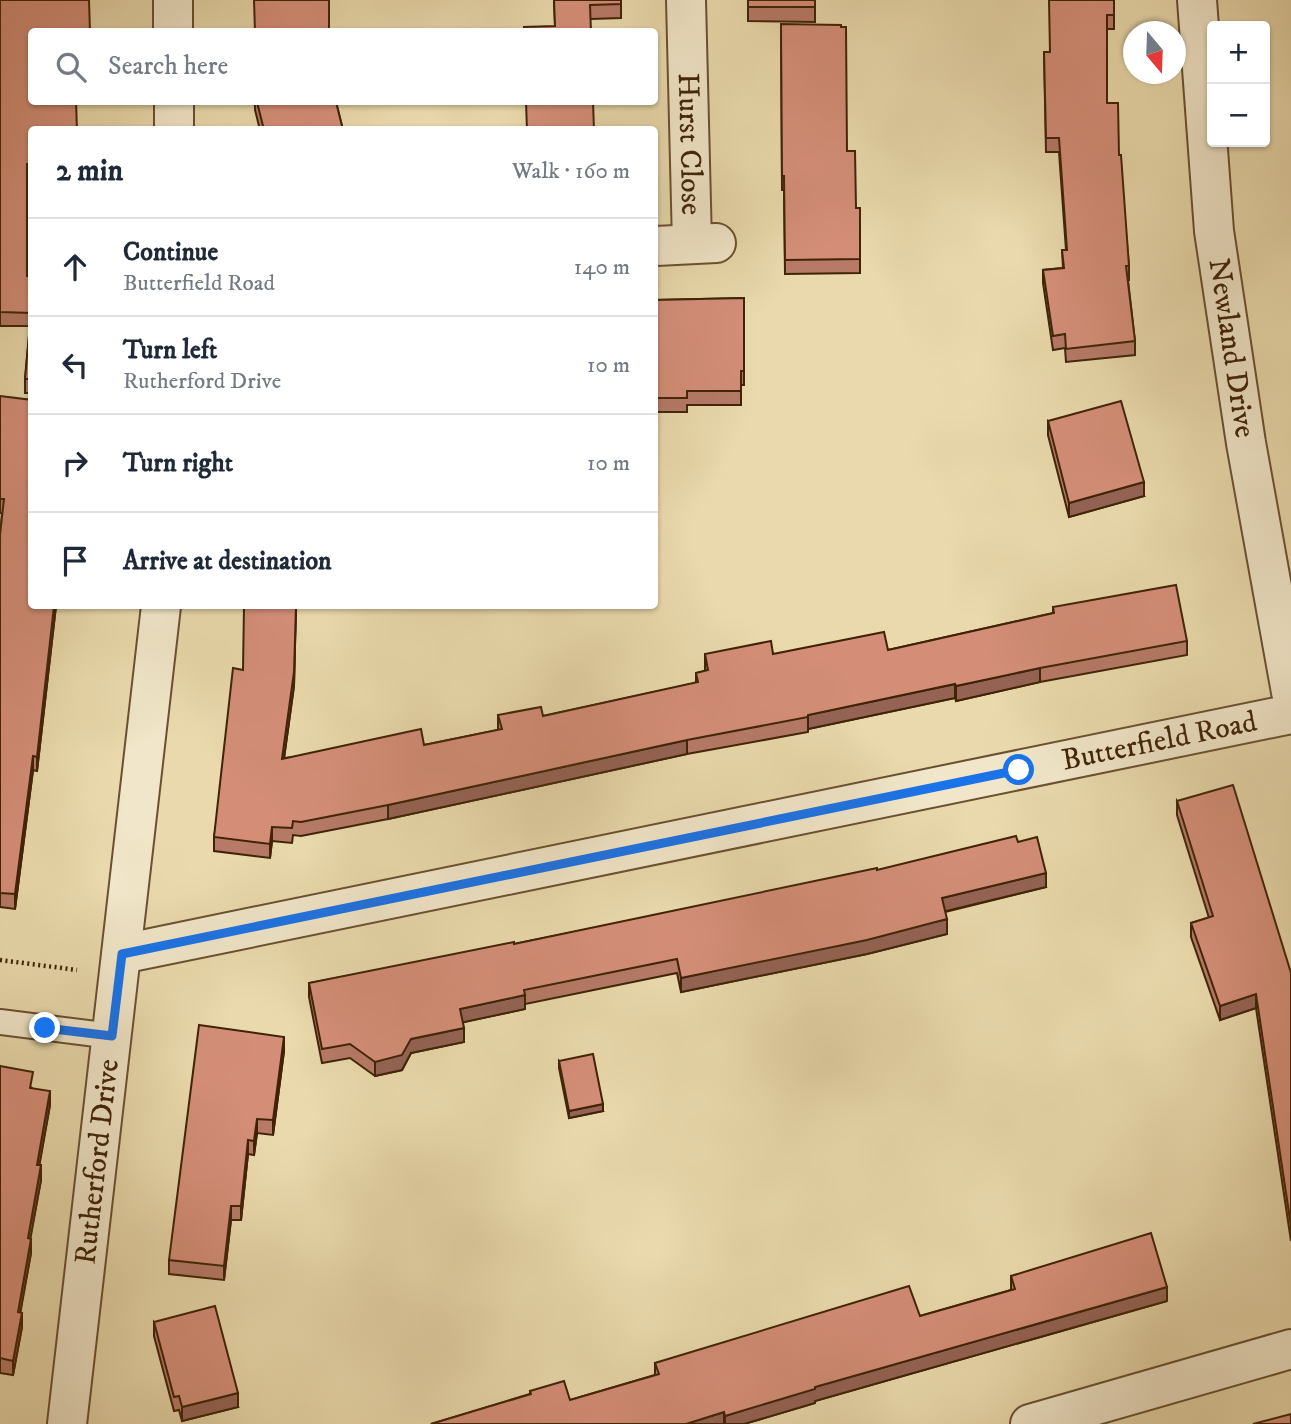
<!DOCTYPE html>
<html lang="en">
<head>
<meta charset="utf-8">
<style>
	:root { --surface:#fff; --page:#f2f2f3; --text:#1f2937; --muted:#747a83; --line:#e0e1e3 }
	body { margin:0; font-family:"IM FELL DW Pica",serif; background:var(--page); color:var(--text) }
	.controls { position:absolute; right:21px; top:21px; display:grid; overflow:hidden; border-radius:7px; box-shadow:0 2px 5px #0004 }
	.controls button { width:63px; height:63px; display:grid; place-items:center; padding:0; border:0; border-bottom:2px solid var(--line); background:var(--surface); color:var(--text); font:35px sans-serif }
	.compass { position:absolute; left:1123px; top:21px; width:63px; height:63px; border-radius:50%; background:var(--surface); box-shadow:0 2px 5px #0004; rotate:161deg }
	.stop { position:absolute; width:21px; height:21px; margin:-16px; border:5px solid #1a73e8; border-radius:50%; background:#fff }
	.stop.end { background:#1a73e8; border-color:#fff; box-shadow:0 2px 7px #0008 }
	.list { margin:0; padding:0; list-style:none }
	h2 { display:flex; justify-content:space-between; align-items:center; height:91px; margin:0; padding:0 28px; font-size:30px }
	h2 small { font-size:23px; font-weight:400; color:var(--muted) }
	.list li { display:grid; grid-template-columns:46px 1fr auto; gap:21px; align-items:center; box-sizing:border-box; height:98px; padding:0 28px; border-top:2px solid var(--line) }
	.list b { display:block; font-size:26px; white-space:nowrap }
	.list p { margin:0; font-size:23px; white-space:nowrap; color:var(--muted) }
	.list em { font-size:23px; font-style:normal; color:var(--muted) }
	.icon { flex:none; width:38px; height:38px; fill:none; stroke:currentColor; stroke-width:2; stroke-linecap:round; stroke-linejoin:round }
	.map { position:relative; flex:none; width:1291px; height:1424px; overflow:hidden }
	.search { position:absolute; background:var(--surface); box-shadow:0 2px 5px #0004; left:28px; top:28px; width:630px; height:77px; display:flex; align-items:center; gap:18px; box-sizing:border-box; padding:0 24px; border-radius:7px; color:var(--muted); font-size:26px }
	.panel { position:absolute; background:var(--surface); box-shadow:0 2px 5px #0004; left:28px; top:126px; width:630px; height:483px; border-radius:7px }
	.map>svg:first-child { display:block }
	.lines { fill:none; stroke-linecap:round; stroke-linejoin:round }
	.lane-casing { stroke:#6a5030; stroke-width:28 }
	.street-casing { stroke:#6a5030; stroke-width:42 }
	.path { stroke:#402307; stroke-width:4.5; stroke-dasharray:2 3.5; stroke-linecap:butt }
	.lane { stroke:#f1e6c9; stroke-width:24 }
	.street { stroke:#f1e6c9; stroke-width:38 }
	.wall { fill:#b67a67; stroke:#402307; stroke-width:2 }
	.shaded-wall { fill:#946354; stroke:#402307; stroke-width:2 }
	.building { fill:#d48e78; stroke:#402307; stroke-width:2 }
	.route { stroke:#1a73e8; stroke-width:9 }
	.labels { text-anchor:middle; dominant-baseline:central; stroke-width:5; stroke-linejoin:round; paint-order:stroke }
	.street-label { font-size:30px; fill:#402307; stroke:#f1e6c9 }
</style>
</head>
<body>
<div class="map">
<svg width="1291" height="1424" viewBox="0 0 1291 1424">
	<rect width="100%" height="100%" fill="#e9d9ac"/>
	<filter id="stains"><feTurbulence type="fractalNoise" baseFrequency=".00286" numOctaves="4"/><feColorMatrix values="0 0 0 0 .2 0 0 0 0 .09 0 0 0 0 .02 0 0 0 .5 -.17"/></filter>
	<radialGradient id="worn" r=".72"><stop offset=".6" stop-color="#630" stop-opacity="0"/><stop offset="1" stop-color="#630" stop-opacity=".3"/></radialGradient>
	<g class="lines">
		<defs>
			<polyline id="lane" points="0,1022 112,1036"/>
			<g id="street">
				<polyline points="173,0 173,32"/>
				<path id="s1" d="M686 0 692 244"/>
				<path id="s2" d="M1197 0 1214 231 1246 443 1291 692"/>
				<polyline points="174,102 174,130"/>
				<polyline points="656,246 716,243"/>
				<path id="s3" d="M122 954 1291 714"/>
				<path id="s4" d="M67 1424 161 606"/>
				<polyline points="1030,1424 1291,1349"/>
			</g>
		</defs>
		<use href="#lane" class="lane-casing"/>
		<use href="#street" class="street-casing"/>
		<polyline class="path" points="0,960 77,970"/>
		<use href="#lane" class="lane"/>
		<use href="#street" class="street"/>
	</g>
	<g class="wall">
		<polygon points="0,0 32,130 32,178 27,178 27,276 32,276 32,393 25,393 25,379 30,326 0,326"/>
		<polygon points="554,0 621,0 621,18 591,19 555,26"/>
		<polygon points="748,0 815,0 815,22 748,21"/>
		<polygon points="1114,0 1114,29 1107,29 1107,103 1119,155 1129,266 1129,280 1128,280 1135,341 1135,355 1066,362 1065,348 1053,350 1043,283 1043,270 1063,268 1062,250 1066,250 1059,152 1046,152 1044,52 1050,52"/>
		<polygon points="781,24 856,208 860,208 860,273 785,274 784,190 782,190"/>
		<polygon points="255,102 336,102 343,130 260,130 255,110"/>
		<polygon points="744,298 744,385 741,385 741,405 687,405 687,412 654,412 654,300"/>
		<polygon points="0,396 32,606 56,606 37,771 33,770 15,909 0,907 0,535 2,513 0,513"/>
		<polygon points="1048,421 1144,496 1069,517 1048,435"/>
		<polygon points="296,606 294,686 284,758 424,745 498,730 498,715 543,716 696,683 696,673 705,671 705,654 773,654 888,650 1053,613 1053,607 1187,641 1187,655 1040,682 956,701 955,698 808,729 808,732 687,754 388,819 301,836 293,835 292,843 272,841 270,858 214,851 214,837 243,670"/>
		<polygon points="1177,801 1291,973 1291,1241 1256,1008 1220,1020 1191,937 1191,923 1209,918 1177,815"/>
		<polygon points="1018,842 1046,887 945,912 947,934 867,954 681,992 677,973 525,1004 525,1009 463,1022 464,1042 411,1053 402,1070 375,1076 350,1058 322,1063 309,997 309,983 514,944"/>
		<polygon points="284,1051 273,1135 257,1133 254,1155 248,1154 241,1220 231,1220 224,1280 169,1274 169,1260"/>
		<polygon points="559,1061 603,1111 569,1118 559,1068"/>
		<polygon points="0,1066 32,1088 50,1105 39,1165 41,1180 30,1238 31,1253 20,1312 22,1327 13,1375 0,1373"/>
		<polygon points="1011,1276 1167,1301 815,1401 815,1403 744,1424 431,1424 530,1394 530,1391 570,1400 655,1375 655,1363 920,1316 1011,1290"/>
		<polygon points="154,1322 238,1407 182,1421 179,1410 174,1411 154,1336"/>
	</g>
	<g class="shaded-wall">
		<polygon points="1144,482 1144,496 1069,517 1069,503"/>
		<polygon points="54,606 56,606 37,771 37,757"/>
		<polygon points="296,606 294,686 282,773 282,759"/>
		<polygon points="1040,668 1040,682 956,701 956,686"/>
		<polygon points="955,684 955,698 808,729 808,715"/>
		<polygon points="687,740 687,754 388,819 388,805"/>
		<polygon points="33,756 33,770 15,909 15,894"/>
		<polygon points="272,827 272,841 270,858 270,844"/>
		<polygon points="1046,873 1046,887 942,912 942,898"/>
		<polygon points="947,919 947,934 867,954 681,992 681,978"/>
		<polygon points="1256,994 1256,1008 1220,1020 1220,1006"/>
		<polygon points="525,995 525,1009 460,1023 460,1009"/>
		<polygon points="464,1028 464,1042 411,1053 402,1070 375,1076 375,1062 411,1039"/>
		<polygon points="284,1037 284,1051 273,1135 273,1120"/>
		<polygon points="50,1091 50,1105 37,1179 37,1165"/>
		<polygon points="603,1104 603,1111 569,1118 569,1111"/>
		<polygon points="257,1119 257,1133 254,1155 254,1141"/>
		<polygon points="248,1140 248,1154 241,1220 241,1206"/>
		<polygon points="41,1165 41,1180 28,1252 28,1238"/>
		<polygon points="231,1206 231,1220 224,1280 224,1266"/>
		<polygon points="31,1239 31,1253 18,1326 18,1312"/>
		<polygon points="1167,1287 1167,1301 815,1401 815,1403 744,1424 725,1424 725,1416 815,1387"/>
		<polygon points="22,1313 22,1327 13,1375 13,1361"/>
		<polygon points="238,1393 238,1407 182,1421 182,1407"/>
		<polygon points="724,1412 724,1424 686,1424"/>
	</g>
	<g class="building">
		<polygon points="0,0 89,0 90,32 32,32 32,102 76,102 77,130 32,130 32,164 27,164 27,276 32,276 32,379 25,379 31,313 0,312"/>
		<polygon points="254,0 329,0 329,32 255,32"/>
		<polygon points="554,0 621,0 621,4 590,5 591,32 524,32 524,27 555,26"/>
		<rect x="748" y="0" width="67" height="7"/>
		<polygon points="1049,0 1114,0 1114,15 1107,15 1107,103 1118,103 1119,155 1121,155 1129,266 1126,266 1135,341 1066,349 1065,334 1053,336 1043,270 1064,268 1062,250 1067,250 1059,138 1046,138 1044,52 1050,52"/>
		<polygon points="781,24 841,25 841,27 846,27 847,151 855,151 856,208 860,208 860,259 785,260 784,176 782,176"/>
		<polygon points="257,102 336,102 343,130 264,130"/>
		<polygon points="526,102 593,102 594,130 527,130"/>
		<polygon points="744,298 744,371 741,371 741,391 687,391 687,398 654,398 654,300"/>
		<polygon points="0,396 32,400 32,606 54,606 37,757 33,756 15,894 0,893 0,535 4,499 0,499"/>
		<polygon points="1121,401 1144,482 1069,503 1048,421"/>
		<polygon points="1176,585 1187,641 1040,668 956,686 955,684 808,715 808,717 687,740 388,805 301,822 293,821 292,828 272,827 270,844 214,837 233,668 243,670 244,606 296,606 294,672 282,759 421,729 424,745 502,729 498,715 541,707 543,716 698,682 696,673 708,670 705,654 771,641 773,654 884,632 888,650 1054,613 1053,607"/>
		<polygon points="1233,785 1291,973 1291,1226 1256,994 1220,1006 1191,923 1213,916 1177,801"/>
		<polygon points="1016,836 1018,842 1037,837 1046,873 942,898 947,919 867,940 681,978 677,959 524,990 525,995 460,1009 464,1028 411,1039 402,1055 375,1062 350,1044 322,1049 309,983 514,942 514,944 877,868 877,870"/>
		<polygon points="199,1025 284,1037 273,1120 257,1119 254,1141 248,1140 241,1206 231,1206 224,1266 169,1260"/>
		<polygon points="593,1054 603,1104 569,1111 559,1061"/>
		<polygon points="0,1066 33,1072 30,1088 50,1091 37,1165 41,1165 28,1238 31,1239 18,1312 22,1313 13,1361 0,1358"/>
		<polygon points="1151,1233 1167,1287 815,1387 815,1389 725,1416 724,1412 686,1424 431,1424 531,1394 530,1391 564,1381 570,1400 659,1374 655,1363 909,1286 920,1316 1015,1289 1011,1276"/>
		<polygon points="215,1306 238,1393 182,1407 179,1396 174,1397 154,1322"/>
		<polygon points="1291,1414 1291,1424 1253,1424"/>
	</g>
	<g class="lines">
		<polyline class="route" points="45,1028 112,1036 122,954 1019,770"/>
	</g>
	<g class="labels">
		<g class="street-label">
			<text stroke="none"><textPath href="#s1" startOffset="144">Hurst Close</textPath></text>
			<text stroke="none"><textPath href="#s2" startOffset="350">Newland Drive</textPath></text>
			<text stroke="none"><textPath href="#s3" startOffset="1059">Butterfield Road</textPath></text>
			<text stroke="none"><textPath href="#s4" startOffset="264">Rutherford Drive</textPath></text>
		</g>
	</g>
	<rect width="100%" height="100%" filter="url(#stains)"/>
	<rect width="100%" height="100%" fill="url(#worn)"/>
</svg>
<div class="controls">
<button>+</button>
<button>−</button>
</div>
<svg class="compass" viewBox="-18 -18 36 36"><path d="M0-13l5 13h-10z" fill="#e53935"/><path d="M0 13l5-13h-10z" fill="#747a83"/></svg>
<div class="stop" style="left:1019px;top:770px"></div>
<div class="stop end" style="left:45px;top:1028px"></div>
<div class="search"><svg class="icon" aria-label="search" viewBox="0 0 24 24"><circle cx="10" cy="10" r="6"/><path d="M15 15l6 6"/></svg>Search here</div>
<section class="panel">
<h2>2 min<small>Walk · 160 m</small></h2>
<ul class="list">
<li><svg class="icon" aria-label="ahead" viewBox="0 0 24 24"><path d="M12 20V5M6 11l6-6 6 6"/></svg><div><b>Continue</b><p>Butterfield Road</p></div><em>140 m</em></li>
<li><svg class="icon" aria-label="left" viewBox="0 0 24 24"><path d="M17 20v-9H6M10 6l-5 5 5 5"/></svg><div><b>Turn left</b><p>Rutherford Drive</p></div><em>10 m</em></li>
<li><svg class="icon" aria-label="right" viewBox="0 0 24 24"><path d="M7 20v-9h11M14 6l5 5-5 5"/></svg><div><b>Turn right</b></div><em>10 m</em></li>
<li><svg class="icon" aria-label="arrive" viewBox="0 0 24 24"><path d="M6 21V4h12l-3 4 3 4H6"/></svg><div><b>Arrive at destination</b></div></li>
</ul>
</section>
</div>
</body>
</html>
